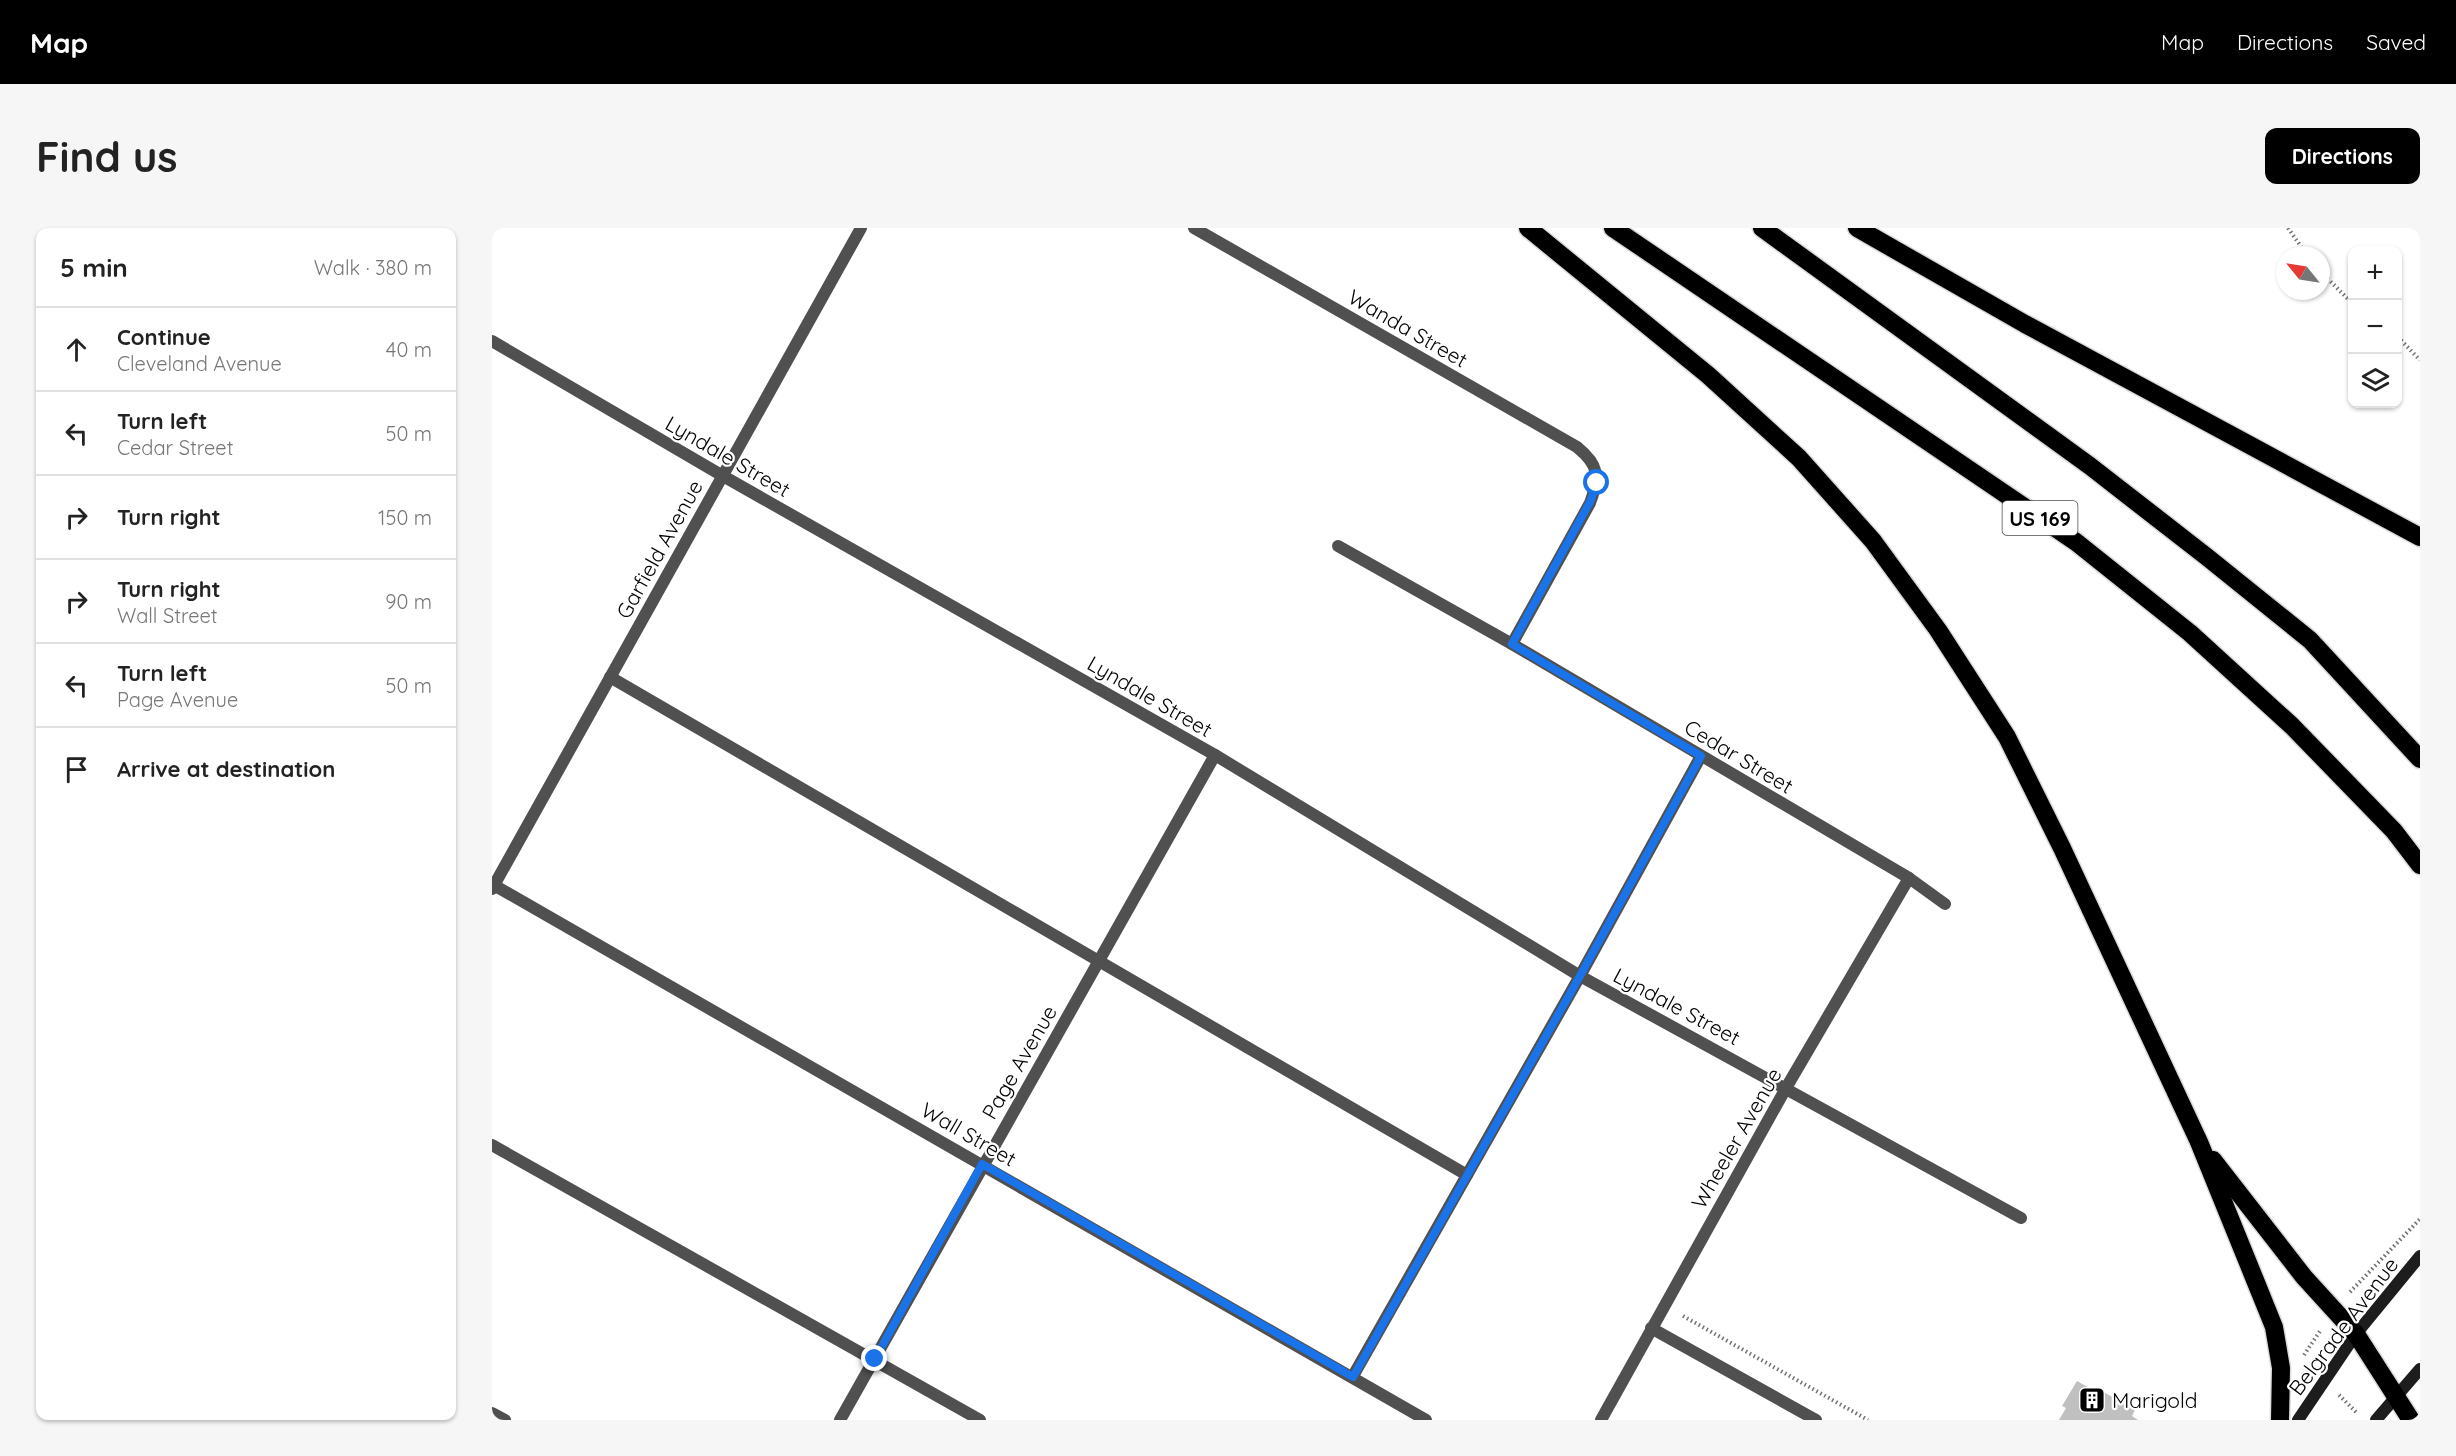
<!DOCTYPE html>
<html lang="en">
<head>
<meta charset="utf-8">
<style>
	:root { --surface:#fff; --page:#f6f6f6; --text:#222; --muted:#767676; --line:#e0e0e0; --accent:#000 }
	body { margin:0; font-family:Quicksand,sans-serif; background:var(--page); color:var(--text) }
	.controls { position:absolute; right:18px; top:18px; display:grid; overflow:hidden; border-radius:12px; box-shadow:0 2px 4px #0004 }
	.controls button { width:54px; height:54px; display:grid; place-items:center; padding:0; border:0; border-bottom:2px solid var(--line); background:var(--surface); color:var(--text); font:30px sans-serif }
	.compass { position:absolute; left:1784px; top:18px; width:54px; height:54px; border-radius:50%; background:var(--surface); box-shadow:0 2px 4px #0004; rotate:300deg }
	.stop { position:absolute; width:18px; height:18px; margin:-14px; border:4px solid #1a73e8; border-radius:50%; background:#fff }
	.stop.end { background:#1a73e8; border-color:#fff; box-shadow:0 2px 6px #0008 }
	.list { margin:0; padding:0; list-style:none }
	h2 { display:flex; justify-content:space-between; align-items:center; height:78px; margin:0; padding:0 24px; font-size:26px }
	h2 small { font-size:20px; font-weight:400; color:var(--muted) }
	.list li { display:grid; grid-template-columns:39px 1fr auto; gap:18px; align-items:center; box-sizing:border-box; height:84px; padding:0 24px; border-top:2px solid var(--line) }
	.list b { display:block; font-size:22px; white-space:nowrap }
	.list p { margin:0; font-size:20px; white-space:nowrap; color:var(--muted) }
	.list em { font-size:20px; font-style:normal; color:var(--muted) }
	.icon { flex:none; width:33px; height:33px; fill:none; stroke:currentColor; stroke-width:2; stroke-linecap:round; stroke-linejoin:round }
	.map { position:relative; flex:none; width:1928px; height:1192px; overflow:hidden; border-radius:12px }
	header { display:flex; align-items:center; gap:36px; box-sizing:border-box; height:84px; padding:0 30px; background:var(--accent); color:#fff }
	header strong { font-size:28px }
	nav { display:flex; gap:33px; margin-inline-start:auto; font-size:21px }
	.intro { display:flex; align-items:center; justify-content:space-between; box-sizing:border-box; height:144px; padding:0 36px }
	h1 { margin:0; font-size:42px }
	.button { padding:15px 27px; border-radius:12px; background:var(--accent); color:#fff; font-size:21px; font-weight:700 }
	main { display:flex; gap:36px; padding:0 36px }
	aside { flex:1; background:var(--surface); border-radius:12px; box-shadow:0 2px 4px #0004 }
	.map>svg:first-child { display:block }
	.building { fill:#c0c0c0 }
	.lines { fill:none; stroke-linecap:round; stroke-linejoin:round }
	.motorway-casing { stroke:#dbdbdb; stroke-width:21 }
	.path { stroke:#727272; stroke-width:4; stroke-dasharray:1.5 3; stroke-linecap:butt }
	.service { stroke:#505050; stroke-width:12 }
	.minor { stroke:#505050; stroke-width:12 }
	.tertiary { stroke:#505050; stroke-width:12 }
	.secondary { stroke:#1d1d1d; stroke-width:12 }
	.motorway { stroke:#000; stroke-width:18 }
	.route { stroke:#1a73e8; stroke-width:8 }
	.labels { text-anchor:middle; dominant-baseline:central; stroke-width:4.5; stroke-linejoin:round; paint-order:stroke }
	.shield { fill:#fff; stroke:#4c4c4c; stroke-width:1.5 }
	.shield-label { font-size:20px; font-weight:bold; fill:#000 }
	.street-label { font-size:21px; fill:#000; stroke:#fff }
	.poi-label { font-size:21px; fill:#000; stroke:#fff; text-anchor:start }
</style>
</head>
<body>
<header>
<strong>Map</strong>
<nav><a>Map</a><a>Directions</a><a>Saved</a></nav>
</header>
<div class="intro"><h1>Find us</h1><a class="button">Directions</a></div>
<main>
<aside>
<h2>5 min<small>Walk · 380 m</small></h2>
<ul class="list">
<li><svg class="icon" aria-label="ahead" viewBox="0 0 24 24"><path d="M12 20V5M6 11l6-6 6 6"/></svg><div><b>Continue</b><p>Cleveland Avenue</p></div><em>40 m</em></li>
<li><svg class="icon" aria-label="left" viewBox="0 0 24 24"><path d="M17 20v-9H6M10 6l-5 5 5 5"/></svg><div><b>Turn left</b><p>Cedar Street</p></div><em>50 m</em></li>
<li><svg class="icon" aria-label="right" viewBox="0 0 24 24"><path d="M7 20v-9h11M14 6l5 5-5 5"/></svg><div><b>Turn right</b></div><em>150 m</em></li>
<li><svg class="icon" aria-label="right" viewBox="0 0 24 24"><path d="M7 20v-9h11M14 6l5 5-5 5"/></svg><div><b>Turn right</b><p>Wall Street</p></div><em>90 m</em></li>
<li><svg class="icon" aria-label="left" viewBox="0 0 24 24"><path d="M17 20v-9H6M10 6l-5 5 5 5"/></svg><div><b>Turn left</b><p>Page Avenue</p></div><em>50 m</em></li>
<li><svg class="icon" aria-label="arrive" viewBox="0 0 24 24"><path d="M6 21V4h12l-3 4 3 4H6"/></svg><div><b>Arrive at destination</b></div></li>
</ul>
</aside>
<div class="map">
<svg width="1928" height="1192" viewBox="0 0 1928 1192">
	<rect width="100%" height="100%" fill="#fff"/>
	<polygon class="building" points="1585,1153 1606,1165 1608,1162 1643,1182 1640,1188 1646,1192 1567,1192 1574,1180 1570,1178"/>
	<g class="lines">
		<defs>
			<g id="motorway">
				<polyline points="1036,0 1216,147 1307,230 1381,313 1446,402 1515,509 1570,620 1707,914 1763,1052 1782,1099 1789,1140 1788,1192"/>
				<polyline points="1121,0 1584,314 1698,405 1800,498 1902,603 1928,637"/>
				<polyline points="1270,0 1598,238 1715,329 1818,412 1928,531"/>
				<polyline points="1365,0 1533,96 1928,309"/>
				<polyline points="1721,932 1812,1049 1864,1106 1919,1192"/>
			</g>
		</defs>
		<use href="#motorway" class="motorway-casing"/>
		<g class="path">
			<polyline points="1796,0 1815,27"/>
			<polyline points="1829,44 1860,75"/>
			<polyline points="1906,109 1928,132"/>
			<polyline points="1858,1064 1928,991"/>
			<polyline points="1191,1088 1376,1192"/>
			<polyline points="1812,1127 1828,1103"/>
			<polyline points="1847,1167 1865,1185"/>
		</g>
		<g class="service">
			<polyline points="846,318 1020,416"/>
			<polyline points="118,449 975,947"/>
			<polyline points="0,917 488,1192"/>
			<polyline points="861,1148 1088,748 1209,528"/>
		</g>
		<g class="minor">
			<path d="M702 0 1085 219C1107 237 1108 248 1098 275L1020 416 1417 650 1453 676"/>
			<polyline points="0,113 231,248 723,527 1088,748 1529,990"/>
			<polyline points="0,656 934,1192"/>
			<polyline points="0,661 369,0"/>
			<polyline points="1159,1100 1324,1192"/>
			<polyline points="348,1192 723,527"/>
			<polyline points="1109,1192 1294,860 1417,650"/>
		</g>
		<polyline class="tertiary" points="0,1185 13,1192"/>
		<g class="secondary">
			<polyline points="1806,1192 1864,1106 1928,1028"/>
			<polyline points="1884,1192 1928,1141"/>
		</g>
		<use href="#motorway" class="motorway"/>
	</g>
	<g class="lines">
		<polyline class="route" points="383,1131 490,936 861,1149 1088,748 1209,528 1020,416 1098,274 1105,255"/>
	</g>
	<defs>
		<symbol id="building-square" viewBox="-11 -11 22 22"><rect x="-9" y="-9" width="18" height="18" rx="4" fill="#000" stroke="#fff"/><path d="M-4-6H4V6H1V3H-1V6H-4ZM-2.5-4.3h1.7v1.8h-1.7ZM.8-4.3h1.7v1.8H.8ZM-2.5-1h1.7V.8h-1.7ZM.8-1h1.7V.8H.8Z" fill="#fff"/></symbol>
	</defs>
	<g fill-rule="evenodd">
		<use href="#building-square" x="1585" y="1157" width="30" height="30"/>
	</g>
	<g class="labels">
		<rect class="shield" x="1510.5" y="273" width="75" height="34" rx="4.5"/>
		<g class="shield-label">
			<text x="1548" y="290">US 169</text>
		</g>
		<g class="street-label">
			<text transform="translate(916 100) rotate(30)">Wanda Street</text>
			<text transform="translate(236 228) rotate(30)">Lyndale Street</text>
			<text transform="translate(167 321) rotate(-61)">Garfield Avenue</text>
			<text transform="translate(658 468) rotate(30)">Lyndale Street</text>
			<text transform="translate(1247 528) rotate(31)">Cedar Street</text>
			<text transform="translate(1185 778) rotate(28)">Lyndale Street</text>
			<text transform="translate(527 834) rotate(-60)">Page Avenue</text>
			<text transform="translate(477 906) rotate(30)">Wall Street</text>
			<text transform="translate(1244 910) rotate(-60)">Wheeler Avenue</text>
			<text transform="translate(1851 1098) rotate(-53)">Belgrade Avenue</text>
		</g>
		<g class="poi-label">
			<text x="1620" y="1172">Marigold</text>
		</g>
	</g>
</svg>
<div class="controls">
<button>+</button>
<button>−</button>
<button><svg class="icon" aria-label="layers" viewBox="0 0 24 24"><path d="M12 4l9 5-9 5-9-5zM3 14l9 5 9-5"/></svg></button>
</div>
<svg class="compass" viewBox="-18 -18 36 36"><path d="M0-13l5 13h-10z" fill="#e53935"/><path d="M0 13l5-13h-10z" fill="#767676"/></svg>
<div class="stop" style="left:1105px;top:255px"></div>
<div class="stop end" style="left:383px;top:1131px"></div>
</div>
</main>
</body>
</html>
